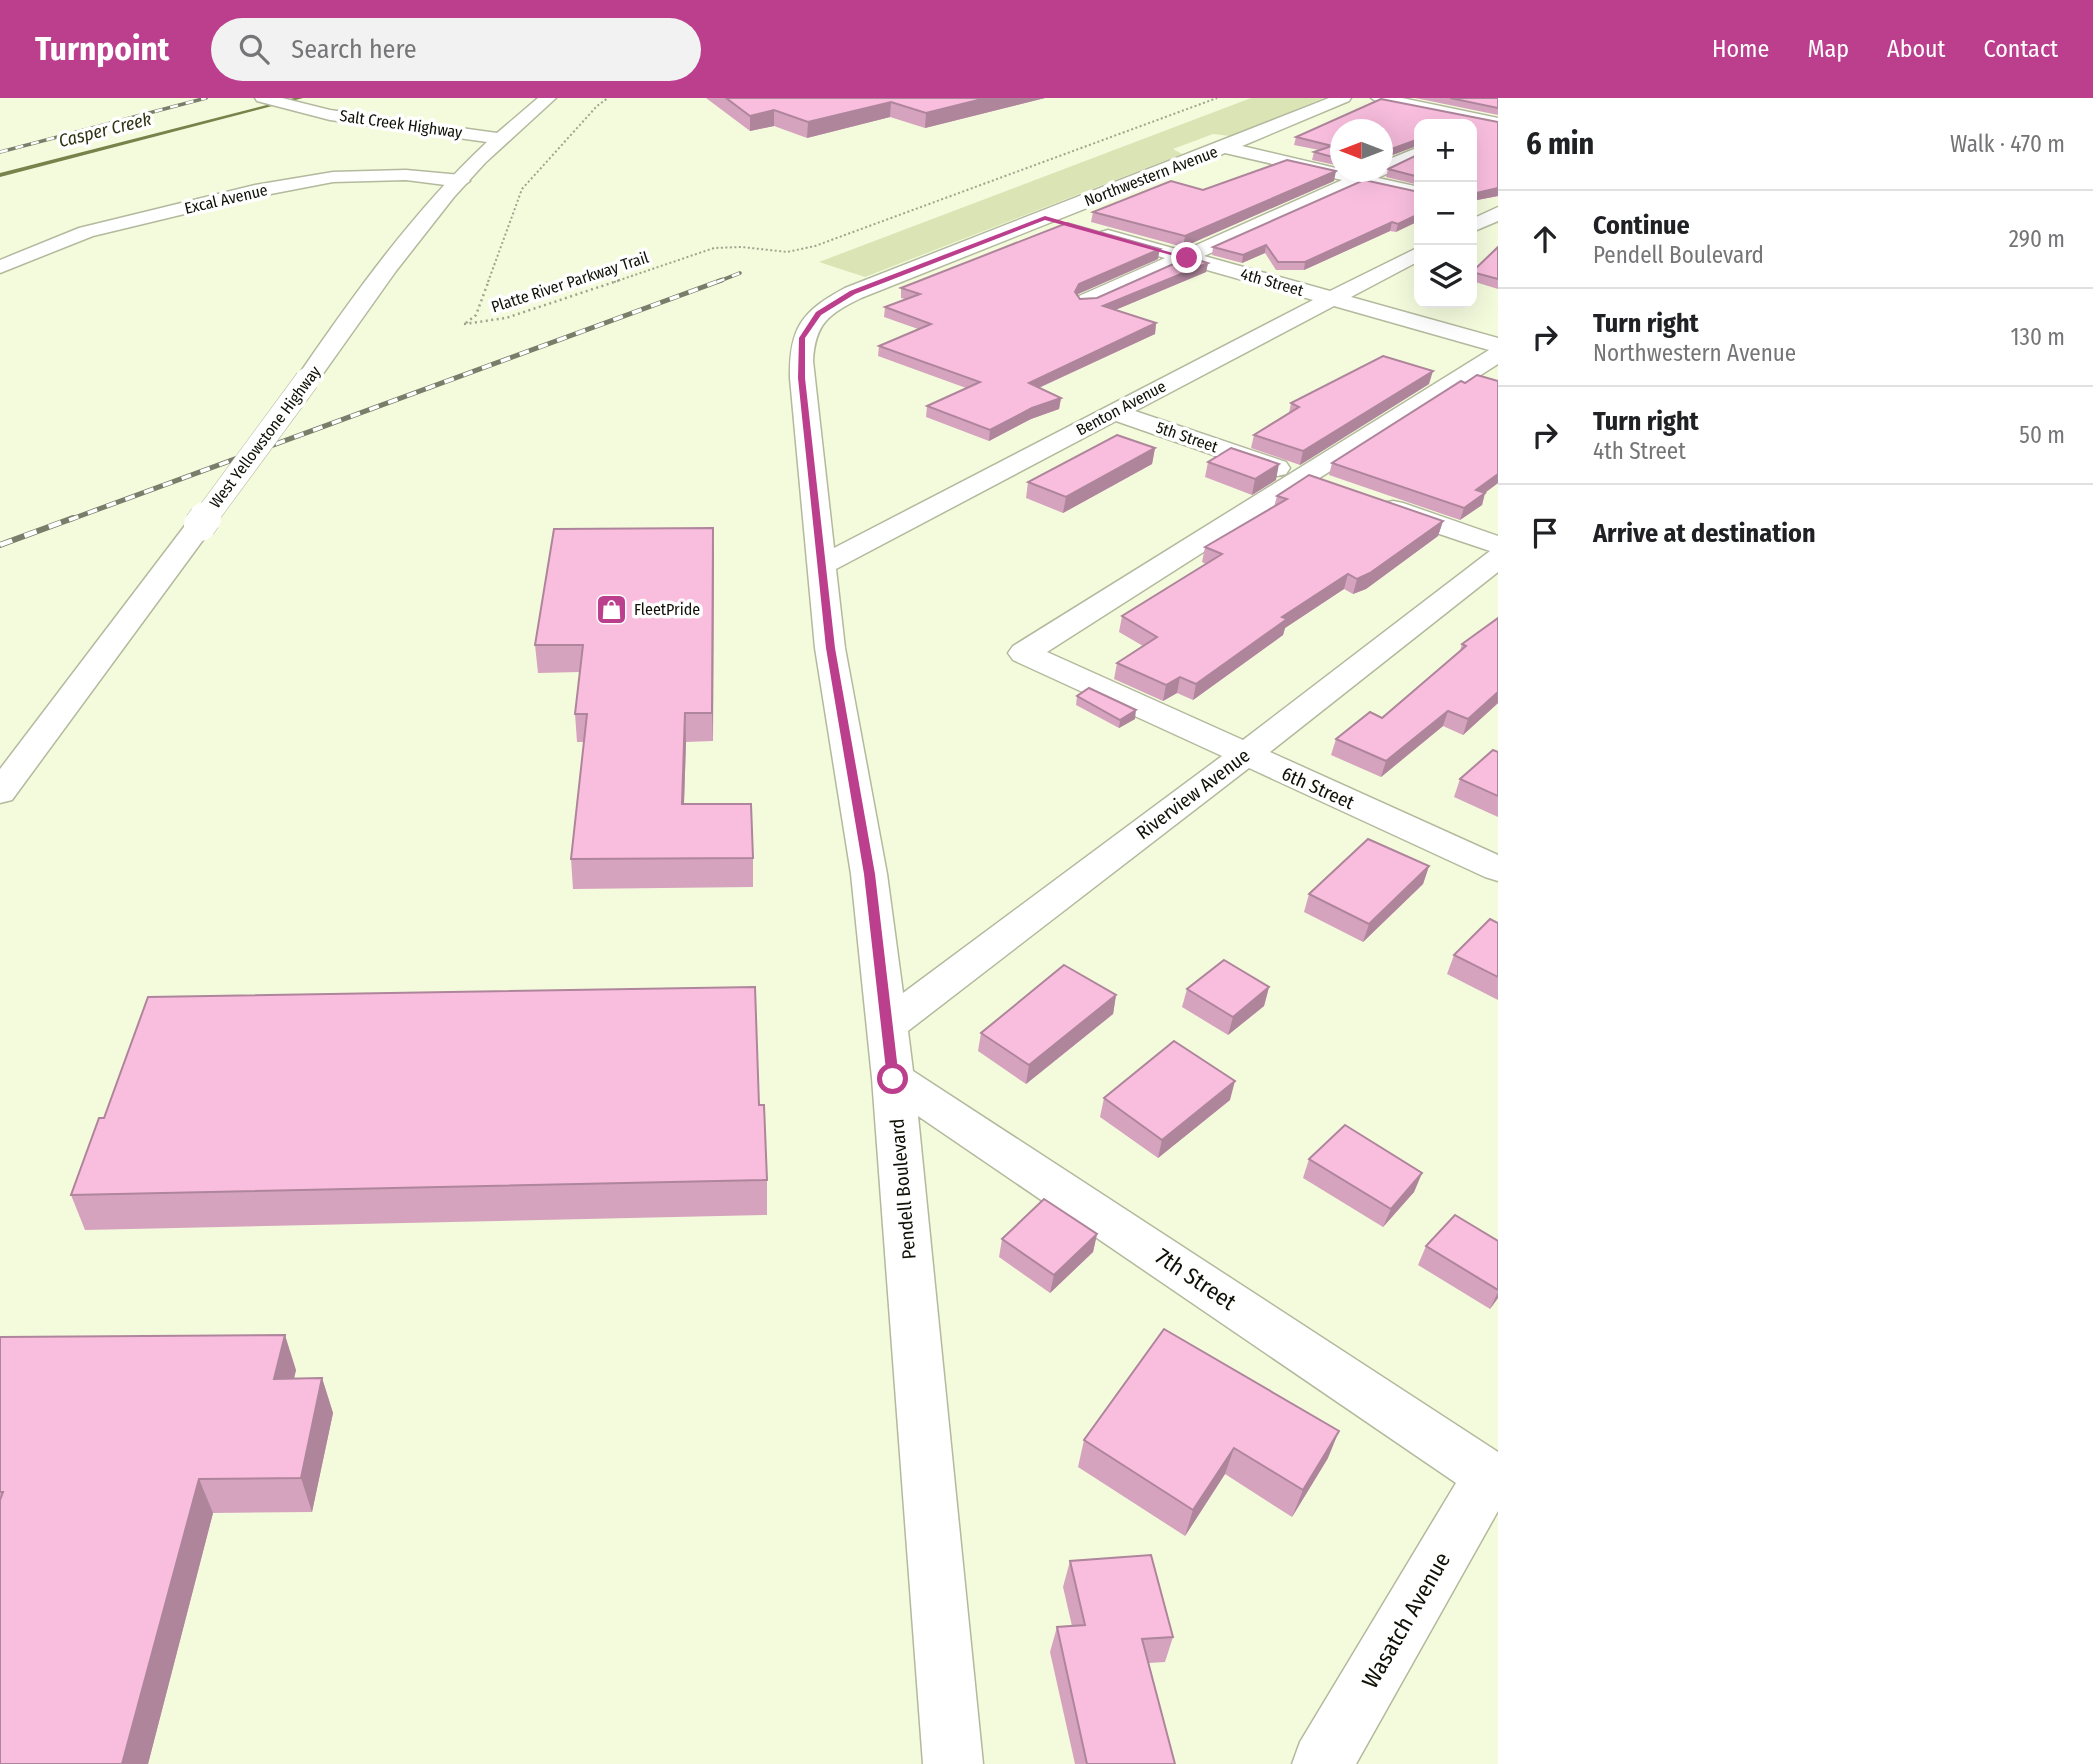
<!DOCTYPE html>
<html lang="en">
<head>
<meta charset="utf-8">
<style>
	:root { --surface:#fff; --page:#f2f2f2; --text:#202124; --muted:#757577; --line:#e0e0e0; --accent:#bc3f8e }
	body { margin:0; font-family:"Fira Sans Condensed",sans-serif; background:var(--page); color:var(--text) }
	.controls { position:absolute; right:21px; top:21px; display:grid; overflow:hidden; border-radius:14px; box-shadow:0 7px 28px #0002 }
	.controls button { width:63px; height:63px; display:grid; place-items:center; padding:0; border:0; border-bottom:2px solid var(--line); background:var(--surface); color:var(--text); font:35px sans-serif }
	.compass { position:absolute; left:1330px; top:21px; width:63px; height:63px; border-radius:50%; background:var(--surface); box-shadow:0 7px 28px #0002; rotate:270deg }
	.stop { position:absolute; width:21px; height:21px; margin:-16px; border:5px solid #bc3f8e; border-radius:50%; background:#fff }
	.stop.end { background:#bc3f8e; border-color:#fff; box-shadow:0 2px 7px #0008 }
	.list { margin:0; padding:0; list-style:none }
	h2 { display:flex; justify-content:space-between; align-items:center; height:91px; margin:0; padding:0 28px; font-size:30px }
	h2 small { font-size:23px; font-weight:400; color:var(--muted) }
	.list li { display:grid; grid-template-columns:46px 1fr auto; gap:21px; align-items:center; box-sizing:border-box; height:98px; padding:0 28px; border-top:2px solid var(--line) }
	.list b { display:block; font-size:26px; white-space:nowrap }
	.list p { margin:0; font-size:23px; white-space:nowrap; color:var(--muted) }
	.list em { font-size:23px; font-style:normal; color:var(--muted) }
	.icon { flex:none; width:38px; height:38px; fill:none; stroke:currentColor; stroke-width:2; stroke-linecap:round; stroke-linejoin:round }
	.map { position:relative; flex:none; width:1498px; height:1666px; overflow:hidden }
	header { display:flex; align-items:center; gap:42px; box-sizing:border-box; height:98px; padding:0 35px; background:var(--accent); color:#fff }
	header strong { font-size:33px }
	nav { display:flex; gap:38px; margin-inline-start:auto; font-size:24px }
	.search { width:490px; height:63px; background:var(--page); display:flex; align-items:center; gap:18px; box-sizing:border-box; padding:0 24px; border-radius:38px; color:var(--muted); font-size:26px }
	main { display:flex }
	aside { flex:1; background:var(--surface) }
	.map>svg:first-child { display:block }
	.green { fill:#dae4b4 }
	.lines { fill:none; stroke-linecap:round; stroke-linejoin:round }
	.stream { fill:#79824b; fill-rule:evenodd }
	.minor-casing { stroke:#b3b99d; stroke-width:3 }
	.major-casing { stroke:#b3b99d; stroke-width:3 }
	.path-far1 { stroke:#9ea38d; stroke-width:2; stroke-dasharray:2 2.5; stroke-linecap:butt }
	.path { stroke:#9ea38d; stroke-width:2.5; stroke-dasharray:2 3.5; stroke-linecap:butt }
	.minor { fill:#fff; fill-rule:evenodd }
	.major { fill:#fff; fill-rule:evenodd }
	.rail-far2-casing { stroke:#797d6a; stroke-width:3.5 }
	.rail-far1-casing { stroke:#797d6a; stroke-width:5 }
	.rail-casing { stroke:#797d6a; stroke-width:6 }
	.rail-far2 { stroke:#fff; stroke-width:2.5; stroke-dasharray:8; stroke-linecap:butt }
	.rail-far1 { stroke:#fff; stroke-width:3.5; stroke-dasharray:10; stroke-linecap:butt }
	.rail { stroke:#fff; stroke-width:4.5; stroke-dasharray:13; stroke-linecap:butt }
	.major-bridge-far1-casing { stroke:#b3b99d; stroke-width:25; stroke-linecap:butt }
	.major-bridge-casing { stroke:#b3b99d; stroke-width:33; stroke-linecap:butt }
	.major-bridge-far1 { stroke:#fff; stroke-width:24 }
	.major-bridge { stroke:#fff; stroke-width:32 }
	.wall { fill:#d6a3bf }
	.shaded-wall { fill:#ae859b }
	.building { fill:#f9bede; stroke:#ae859b; stroke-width:2 }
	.route { fill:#bc3f8e }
	.labels { text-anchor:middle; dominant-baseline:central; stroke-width:7; stroke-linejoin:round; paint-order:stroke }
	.far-street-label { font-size:16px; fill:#0f1107; stroke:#fff }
	.far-poi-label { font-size:16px; fill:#0f1107; stroke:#fff; text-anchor:start }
	.far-water-label { font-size:18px; font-style:italic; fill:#2f3414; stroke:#fff }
	.street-label { font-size:19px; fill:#0f1107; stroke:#fff }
	.near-street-label { font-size:23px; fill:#0f1107; stroke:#fff }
</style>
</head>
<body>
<header>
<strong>Turnpoint</strong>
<div class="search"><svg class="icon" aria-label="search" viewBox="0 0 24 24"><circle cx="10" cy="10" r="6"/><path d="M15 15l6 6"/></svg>Search here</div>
<nav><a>Home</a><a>Map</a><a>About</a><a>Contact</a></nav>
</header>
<main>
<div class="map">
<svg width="1498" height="1666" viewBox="0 0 1498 1666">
	<rect width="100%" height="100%" fill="#f4fbdd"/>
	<polygon class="green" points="1251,0 1324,0 1230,38 1213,36 1173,51 1182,56 865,179 819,164"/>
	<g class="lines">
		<polygon class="stream" points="294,0 303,0 0,79 0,75"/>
		<defs>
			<g id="minor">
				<path d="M1329 0H1351L1349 3 1242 48 1340 71V74H1382V64L1419 49V60L1378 80 1419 89V101L1362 87 1204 158 1330 193 1419 149V163L1351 199 1498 240V266L1047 554 1243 642 1490 453 1383 417 1379 411 1383 405 1393 403 1403 405 1498 438V474L1270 654 1498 757V783L1485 779 1249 670 908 933 913 973 1498 1354V1413L1356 1666H1292L1300 1644 1456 1385 918 1018 983 1666H923L872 980 851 776 815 550 790 280C789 230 802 213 845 190ZM1225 55 1342 82 1183 153 1108 132 1101 134 1098 138 1101 142 1165 160 1079 198 1076 203 1079 208H1095L1186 166 1313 202 834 450 813 263C815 225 829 216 861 200ZM1334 208 1489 252 1013 548 1008 555 1013 562 1222 658 903 895 887 776 845 550 836 471 1116 323 1268 376 1277 378 1286 376 1290 370 1286 364 1135 313Z"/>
				<polygon points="1371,0 1402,0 1498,20 1498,30 1379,5"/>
				<polygon points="406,72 461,77 470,83 461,89 406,82 333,84 255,99 93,138 0,175 0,162 79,130 255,87 333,74"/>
				<polygon points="1498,109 1498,123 1472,134 1472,121"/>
			</g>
			<g id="major">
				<path d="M255 0H282L330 12 497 35 538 0H556L485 65 454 99 396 173 315 287H299L295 282C352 199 413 113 487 44L330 22 257 3Z"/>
				<polygon points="200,419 210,421 214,427 12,702 0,705 0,671 190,421"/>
			</g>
		</defs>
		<use href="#minor" class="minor-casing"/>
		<use href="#major" class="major-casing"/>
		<g class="path-far1">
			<polyline points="488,184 522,91 597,8 608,0"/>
			<polyline points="614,184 714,150 742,149 787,154 815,148 1217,0"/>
		</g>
		<g class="path">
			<polyline points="466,225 476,217 489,182"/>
			<polyline points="464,226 506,220 620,182"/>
		</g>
		<use href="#minor" class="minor"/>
		<use href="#major" class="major"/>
		<defs>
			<g id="rail-far2">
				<polyline points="0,54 206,0"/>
				<polyline points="717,184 740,175"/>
			</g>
			<polyline id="rail-far1" points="69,422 722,182"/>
			<polyline id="rail" points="0,447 73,420"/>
		</defs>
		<use href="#rail-far2" class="rail-far2-casing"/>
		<use href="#rail-far1" class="rail-far1-casing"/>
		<use href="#rail" class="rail-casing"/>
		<use href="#rail-far2" class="rail-far2"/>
		<use href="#rail-far1" class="rail-far1"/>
		<use href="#rail" class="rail"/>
		<defs>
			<polyline id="major-bridge-far1" points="204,422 307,282"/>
			<polyline id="major-bridge" points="200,427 205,420"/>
		</defs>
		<use href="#major-bridge-far1" class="major-bridge-far1-casing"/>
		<use href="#major-bridge" class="major-bridge-casing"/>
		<use href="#major-bridge-far1" class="major-bridge-far1"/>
		<use href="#major-bridge" class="major-bridge"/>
	</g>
	<g class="wall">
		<polygon points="706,0 1045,0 925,30 890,19 807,40 774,28 750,33"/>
		<polygon points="1415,0 1498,0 1498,17"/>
		<polygon points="1381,1 1498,24 1498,98 1472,103 1472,26 1419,26 1419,47 1382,61 1382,32 1340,32 1340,68 1312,62 1314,54 1319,52 1294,47 1296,39"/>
		<polygon points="1419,56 1419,87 1386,79 1388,71"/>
		<polygon points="1334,83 1183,149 1091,124 1093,114 1203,92"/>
		<polygon points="1419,94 1396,134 1390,133 1304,172 1276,172 1265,155 1242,165 1212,157 1213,149"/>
		<polygon points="1498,149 1498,191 1472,183 1472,174"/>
		<polygon points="1158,161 1078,196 1077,197 1080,201 1097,200 1208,165 1206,174 1115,212 1156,225 1155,236 1039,290 1061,300 1059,311 1031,321 989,343 926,319 927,308 966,290 878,258 879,248 918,231 884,219 885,209 905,201 901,200 901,190"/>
		<polygon points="1429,286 1300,367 1251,350 1254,337 1289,315 1291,305"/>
		<polygon points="1155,350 1152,366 1063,415 1026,400 1028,384"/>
		<polygon points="1208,364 1276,382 1252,397 1205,379"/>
		<polygon points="1332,365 1498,385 1485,395 1482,407 1460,422 1329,377"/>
		<polygon points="1277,398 1443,423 1438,438 1366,491 1353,496 1344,491 1285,530 1283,537 1193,602 1177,595 1163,603 1114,581 1117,565 1143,548 1119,534 1122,518 1206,466 1202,464 1205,449 1274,409"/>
		<polygon points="713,430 713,643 686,644 684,706 753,760 753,789 573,791 571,761 584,644 577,644 575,616 580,574 538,575 535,547"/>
		<polygon points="1498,520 1498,605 1463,637 1443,628 1381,679 1331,657 1336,641 1382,620 1460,553 1462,546"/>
		<polygon points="1077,598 1135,621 1119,630 1076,607"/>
		<polygon points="1498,654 1498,719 1454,699 1460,681"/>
		<polygon points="1429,768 1423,786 1363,844 1304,814 1309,796"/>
		<polygon points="1498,825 1498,902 1447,876 1454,857"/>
		<polygon points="1269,889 1264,908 1228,937 1182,909 1187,891"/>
		<polygon points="1116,897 1113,916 1026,986 978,953 981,935"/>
		<polygon points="1104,1000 1230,1002 1158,1060 1100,1019"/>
		<polygon points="759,1007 767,1082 767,1117 85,1132 71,1097"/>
		<polygon points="1309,1061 1422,1075 1414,1094 1383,1129 1303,1080"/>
		<polygon points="1097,1136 1093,1154 1050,1195 999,1159 1002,1141"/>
		<polygon points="1498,1143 1498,1200 1490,1211 1418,1167 1426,1148"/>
		<polygon points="1164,1231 1328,1360 1292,1419 1225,1376 1185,1438 1078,1369 1084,1342"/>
		<polygon points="0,1239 296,1272 294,1281 322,1280 333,1315 312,1414 213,1415 148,1666 0,1666"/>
		<polygon points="1070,1463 1173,1539 1165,1564 1149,1565 1175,1666 1075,1666 1050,1554 1057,1529 1072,1528 1063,1489"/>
	</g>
	<g class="shaded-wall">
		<polygon points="986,0 1045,0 925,30 926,15"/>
		<polygon points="891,4 890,19 807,40 808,24"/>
		<polygon points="774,12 774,28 750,33 750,18"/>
		<polygon points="1419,41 1419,47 1382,61 1383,54"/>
		<polygon points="1336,73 1334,83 1183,149 1185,138"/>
		<polygon points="1498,90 1498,98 1472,103 1472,96"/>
		<polygon points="1419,116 1419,123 1396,134 1398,126"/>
		<polygon points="1392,124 1390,133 1304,172 1305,164"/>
		<polygon points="1266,147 1265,155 1242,165 1243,157"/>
		<polygon points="1160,151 1158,161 1078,196 1074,204 1075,194 1079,186"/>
		<polygon points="1208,165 1206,174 1101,218 1103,208"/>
		<polygon points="1156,225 1155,236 1027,295 1029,285"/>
		<polygon points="1433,273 1429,286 1300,367 1303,353"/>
		<polygon points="1061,300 1059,311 1031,321 989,343 990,332 1032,310"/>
		<polygon points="1155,350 1152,366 1063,415 1066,399"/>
		<polygon points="1279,366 1276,382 1252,397 1255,381"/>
		<polygon points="1498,376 1498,385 1479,399 1485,395 1482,407 1460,422 1464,410 1476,392"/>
		<polygon points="1443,423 1438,438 1366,491 1353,496 1357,481"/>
		<polygon points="713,430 714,456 713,643 712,615"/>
		<polygon points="1348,476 1344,491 1285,530 1283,537 1193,602 1196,586 1282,519"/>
		<polygon points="1180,579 1177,595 1163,603 1166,587"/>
		<polygon points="1498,594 1498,605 1463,637 1468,621"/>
		<polygon points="1136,612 1135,621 1119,630 1120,622"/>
		<polygon points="1448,613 1443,628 1381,679 1386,663"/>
		<polygon points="685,615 686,644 683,735 682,706"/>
		<polygon points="1429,768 1423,786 1363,844 1369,826"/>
		<polygon points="1269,889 1264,908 1228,937 1233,919"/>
		<polygon points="1116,897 1113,916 1026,986 1029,967"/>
		<polygon points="1235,983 1230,1002 1158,1060 1162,1042"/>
		<polygon points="1422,1075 1414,1094 1383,1129 1391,1111"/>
		<polygon points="1097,1136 1093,1154 1050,1195 1054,1177"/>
		<polygon points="1498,1194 1498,1200 1490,1211"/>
		<polygon points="285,1237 296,1272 285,1316 274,1281"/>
		<polygon points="322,1280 333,1315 312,1414 301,1380"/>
		<polygon points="1339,1333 1328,1360 1292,1419 1303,1392"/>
		<polygon points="1234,1350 1225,1376 1185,1438 1193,1412"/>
		<polygon points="199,1381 213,1415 148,1666 122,1666"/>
	</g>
	<g class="building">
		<polygon points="726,0 986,0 926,15 891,4 808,24 774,12 750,18"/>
		<polygon points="1450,0 1498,0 1498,10"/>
		<polygon points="1381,1 1498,24 1498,90 1472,96 1472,26 1419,26 1419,41 1383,54 1382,56 1382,32 1340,32 1340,61 1314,54 1332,48 1296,39"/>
		<polygon points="1419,56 1419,79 1388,71"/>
		<polygon points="1287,62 1336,73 1185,138 1093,114 1171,83 1203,92"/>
		<polygon points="1364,82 1419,94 1419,116 1398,126 1392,124 1305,164 1278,164 1266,147 1243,157 1213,149"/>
		<polygon points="1067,125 1160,151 1079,186 1075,194 1080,201 1097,200 1189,159 1208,165 1103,208 1156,225 1029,285 1061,300 1032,310 990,332 927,308 980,284 879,248 931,226 885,209 920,196 901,190"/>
		<polygon points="1498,149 1498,181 1472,174"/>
		<polygon points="1383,258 1433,273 1303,353 1254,337 1299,309 1291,305"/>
		<polygon points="1477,277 1498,283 1498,376 1476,392 1485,395 1464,410 1332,365 1461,283 1465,285"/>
		<polygon points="1117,337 1155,350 1066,399 1028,384"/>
		<polygon points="1231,350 1279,366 1255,381 1208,364"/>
		<polygon points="1309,377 1443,423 1370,475 1357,481 1348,476 1282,519 1287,521 1196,586 1180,579 1166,587 1117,565 1157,539 1122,518 1222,456 1205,449 1287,401 1277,398"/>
		<polygon points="713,430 712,615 685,615 682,706 751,706 753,760 571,761 587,616 575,616 583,547 535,547 554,431"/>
		<polygon points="1498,520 1498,594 1468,621 1448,613 1386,663 1336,641 1370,614 1382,620 1466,548 1462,546"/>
		<polygon points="1089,590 1136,612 1120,622 1077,598"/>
		<polygon points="1493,652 1498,654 1498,698 1460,681"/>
		<polygon points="1368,741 1429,768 1369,826 1309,796"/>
		<polygon points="1490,821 1498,825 1498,879 1454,857"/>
		<polygon points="1224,862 1269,889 1233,919 1187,891"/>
		<polygon points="1064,867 1116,897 1029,967 981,935"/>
		<polygon points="755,889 759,1007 764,1007 767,1082 71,1097 99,1020 104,1020 148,899"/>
		<polygon points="1174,943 1235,983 1162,1042 1104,1000"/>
		<polygon points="1345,1027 1422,1075 1391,1111 1309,1061"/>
		<polygon points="1044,1101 1097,1136 1054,1177 1002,1141"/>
		<polygon points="1455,1117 1498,1143 1498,1192 1426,1148"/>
		<polygon points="1164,1231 1339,1333 1303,1392 1234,1350 1193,1412 1084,1342"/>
		<polygon points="285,1237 274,1281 322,1280 301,1380 199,1381 122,1666 0,1666 0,1402 3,1394 0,1394 0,1239"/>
		<polygon points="1151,1457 1173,1539 1142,1541 1175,1666 1087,1666 1057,1529 1085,1527 1070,1463"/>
	</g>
	<polygon class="route" points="1045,118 1190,160 1185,161 1045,122 855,196 821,217 805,240 805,280 835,550 875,776 899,981 893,985 887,981 864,776 826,550 798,280 799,240 816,214 850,193"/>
	<defs>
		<symbol id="shop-square" viewBox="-11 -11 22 22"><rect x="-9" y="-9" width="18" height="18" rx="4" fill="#bc3f8e" stroke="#fff"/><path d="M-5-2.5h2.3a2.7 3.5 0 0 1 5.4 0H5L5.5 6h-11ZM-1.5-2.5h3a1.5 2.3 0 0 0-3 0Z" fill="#fff"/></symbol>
	</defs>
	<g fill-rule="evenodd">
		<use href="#shop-square" x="594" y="494" width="35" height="35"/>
	</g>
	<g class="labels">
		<g class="far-street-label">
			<text transform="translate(401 26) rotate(8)">Salt Creek Highway</text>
			<text transform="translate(1151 78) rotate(-21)">Northwestern Avenue</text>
			<text transform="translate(226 101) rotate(-13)">Excal Avenue</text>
			<text transform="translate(570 184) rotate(-18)">Platte River Parkway Trail</text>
			<text transform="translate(1272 184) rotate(16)">4th Street</text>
			<text transform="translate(1121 310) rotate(-28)">Benton Avenue</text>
			<text transform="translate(265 339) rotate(-53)">West Yellowstone Highway</text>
			<text transform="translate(1187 339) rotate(19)">5th Street</text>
		</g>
		<g class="far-poi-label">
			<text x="634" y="511">FleetPride</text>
		</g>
		<g class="far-water-label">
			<text transform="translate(105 32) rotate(-14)">Casper Creek</text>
		</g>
		<g class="street-label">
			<text transform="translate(1318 690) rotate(24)">6th Street</text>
			<text transform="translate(1193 696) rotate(-37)">Riverview Avenue</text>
			<text transform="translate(903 1091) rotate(-95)">Pendell Boulevard</text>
		</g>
		<g class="near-street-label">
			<text transform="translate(1196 1181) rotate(34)">7th Street</text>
			<text transform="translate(1406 1522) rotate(-60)">Wasatch Avenue</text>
		</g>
	</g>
</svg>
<div class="controls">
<button>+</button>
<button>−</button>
<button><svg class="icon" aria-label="layers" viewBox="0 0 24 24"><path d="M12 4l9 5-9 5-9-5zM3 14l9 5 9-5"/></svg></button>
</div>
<svg class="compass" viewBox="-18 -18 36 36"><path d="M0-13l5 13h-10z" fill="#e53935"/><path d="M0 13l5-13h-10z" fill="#757577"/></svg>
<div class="stop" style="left:893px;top:981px"></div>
<div class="stop end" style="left:1187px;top:160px"></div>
</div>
<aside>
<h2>6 min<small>Walk · 470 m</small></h2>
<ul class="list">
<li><svg class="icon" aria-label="ahead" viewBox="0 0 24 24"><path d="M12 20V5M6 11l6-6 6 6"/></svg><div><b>Continue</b><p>Pendell Boulevard</p></div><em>290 m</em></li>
<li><svg class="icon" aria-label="right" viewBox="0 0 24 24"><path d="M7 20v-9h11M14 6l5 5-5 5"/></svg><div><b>Turn right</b><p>Northwestern Avenue</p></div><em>130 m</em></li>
<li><svg class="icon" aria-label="right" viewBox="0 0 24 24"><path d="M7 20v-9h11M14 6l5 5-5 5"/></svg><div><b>Turn right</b><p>4th Street</p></div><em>50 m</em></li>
<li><svg class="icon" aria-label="arrive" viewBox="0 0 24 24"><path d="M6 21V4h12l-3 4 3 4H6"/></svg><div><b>Arrive at destination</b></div></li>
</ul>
</aside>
</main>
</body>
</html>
